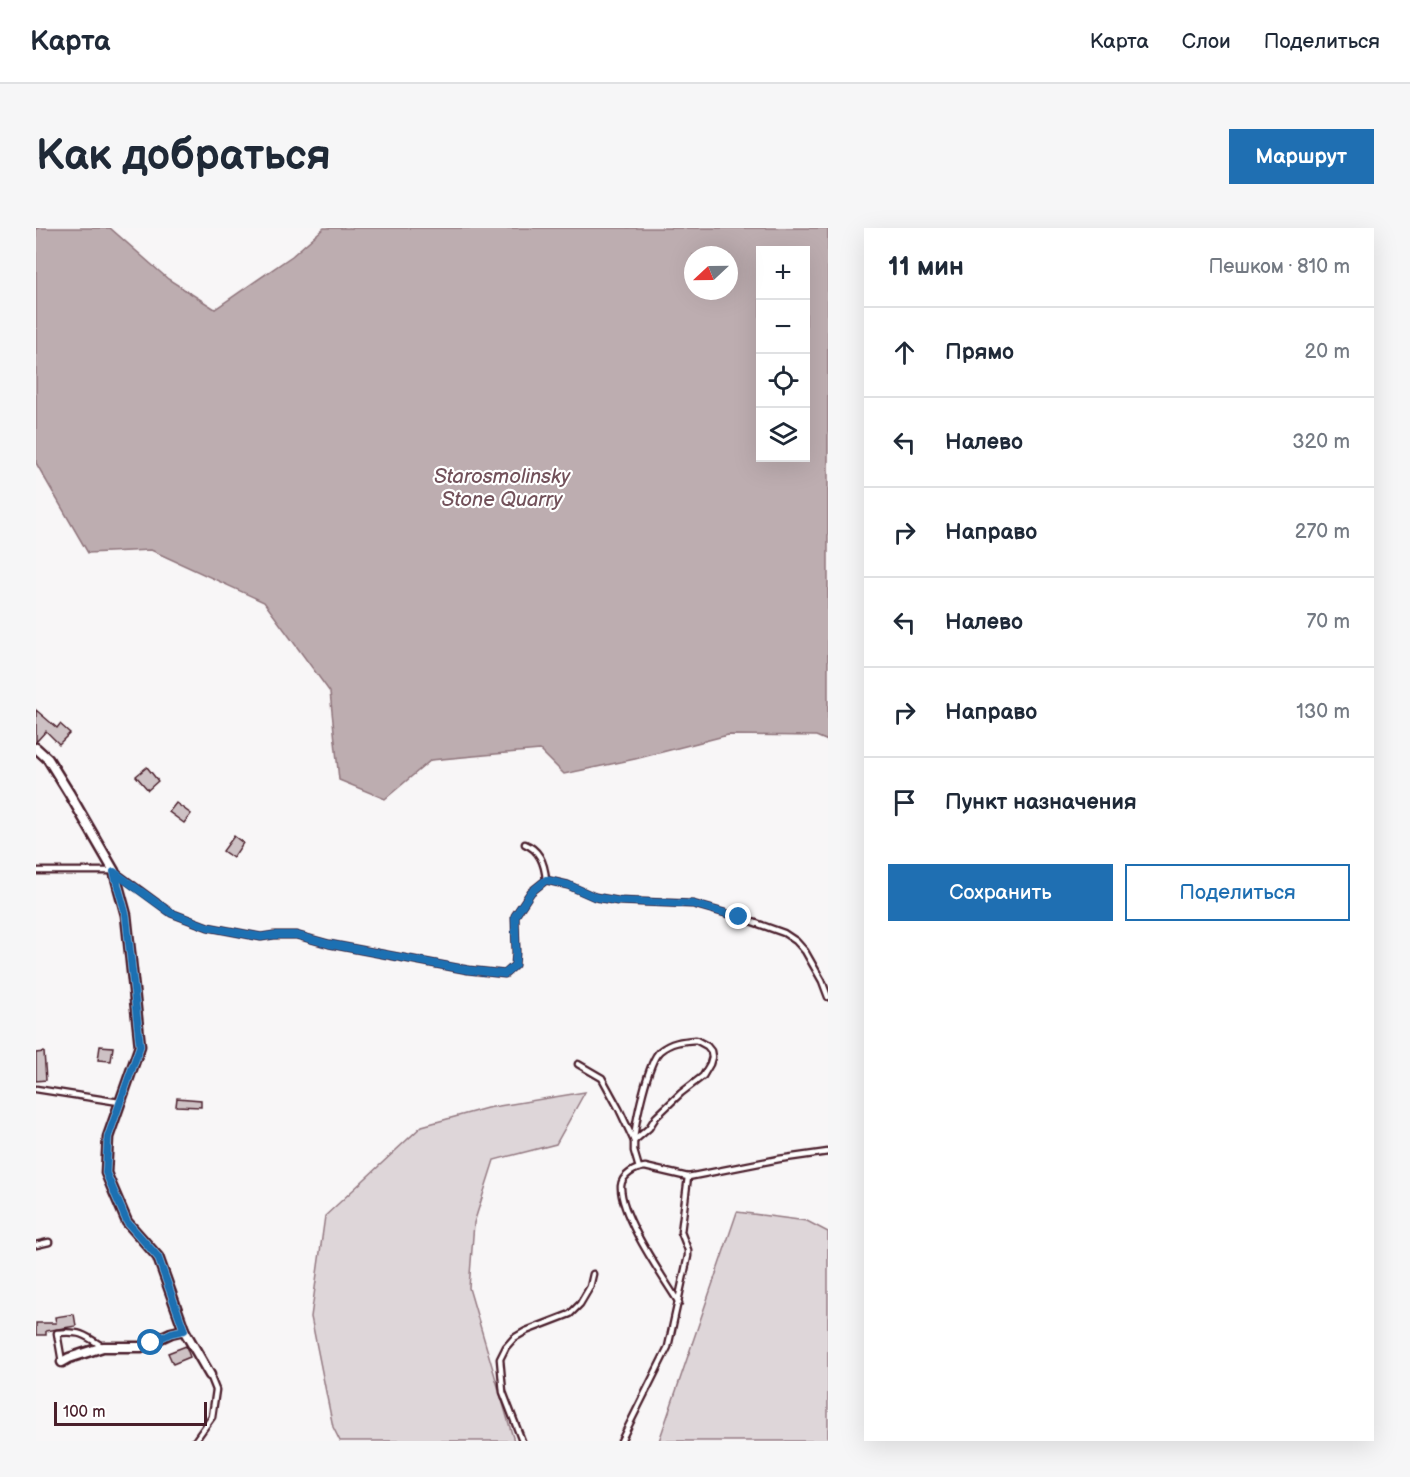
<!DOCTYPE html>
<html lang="ru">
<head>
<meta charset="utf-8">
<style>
	:root { --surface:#fff; --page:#f6f6f7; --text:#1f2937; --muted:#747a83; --line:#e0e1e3; --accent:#1f6fb2 }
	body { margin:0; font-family:"Balsamiq Sans",sans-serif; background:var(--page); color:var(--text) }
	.controls { position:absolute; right:18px; top:18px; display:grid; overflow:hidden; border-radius:0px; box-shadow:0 6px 24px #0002 }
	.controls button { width:54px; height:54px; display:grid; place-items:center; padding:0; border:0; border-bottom:2px solid var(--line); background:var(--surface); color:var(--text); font:30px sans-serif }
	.compass { position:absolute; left:648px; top:18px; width:54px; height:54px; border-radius:50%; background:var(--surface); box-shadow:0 6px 24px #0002; rotate:248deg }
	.scale { position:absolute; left:18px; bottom:15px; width:153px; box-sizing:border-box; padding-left:6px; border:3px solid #4a1f2b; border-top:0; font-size:16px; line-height:21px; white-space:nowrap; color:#4a1f2b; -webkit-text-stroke:4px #fff; paint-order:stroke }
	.stop { position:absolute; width:18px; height:18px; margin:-14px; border:4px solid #1f6fb2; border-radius:50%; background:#fff }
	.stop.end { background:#1f6fb2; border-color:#fff; box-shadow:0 2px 6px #0008 }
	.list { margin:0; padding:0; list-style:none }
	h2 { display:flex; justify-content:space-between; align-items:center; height:78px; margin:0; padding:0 24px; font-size:26px }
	h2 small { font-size:20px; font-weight:400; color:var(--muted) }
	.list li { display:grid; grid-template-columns:39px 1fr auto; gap:18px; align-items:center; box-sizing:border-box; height:90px; padding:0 24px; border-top:2px solid var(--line) }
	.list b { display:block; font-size:22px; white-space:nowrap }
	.list em { font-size:20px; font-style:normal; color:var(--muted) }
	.actions { display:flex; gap:12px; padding:18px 24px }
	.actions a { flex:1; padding:14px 0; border:2px solid var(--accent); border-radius:0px; text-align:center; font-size:21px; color:var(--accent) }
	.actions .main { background:var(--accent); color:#fff }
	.icon { flex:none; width:33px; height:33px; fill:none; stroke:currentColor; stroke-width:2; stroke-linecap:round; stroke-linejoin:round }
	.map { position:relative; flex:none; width:792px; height:1213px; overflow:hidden; border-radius:0px }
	header { display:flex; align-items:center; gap:36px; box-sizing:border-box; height:84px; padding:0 30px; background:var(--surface); border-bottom:2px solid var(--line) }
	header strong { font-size:28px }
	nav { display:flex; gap:33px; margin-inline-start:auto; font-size:21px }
	.intro { display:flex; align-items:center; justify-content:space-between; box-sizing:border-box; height:144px; padding:0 36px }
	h1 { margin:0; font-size:42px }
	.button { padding:15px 27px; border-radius:0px; background:var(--accent); color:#fff; font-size:21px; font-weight:700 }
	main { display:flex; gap:36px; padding:0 36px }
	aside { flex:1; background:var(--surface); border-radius:0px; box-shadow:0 6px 24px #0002 }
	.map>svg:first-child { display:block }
	.green { fill:#ded6d9; stroke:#947a82; stroke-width:1.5 }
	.water { fill:#bdadb0; stroke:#8f747b; stroke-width:1.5; fill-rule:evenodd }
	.building { fill:#cdc1c4; stroke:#4a1f2b; stroke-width:1.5 }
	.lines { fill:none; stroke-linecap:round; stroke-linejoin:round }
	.lane-casing { stroke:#4a1f2b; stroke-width:9 }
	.street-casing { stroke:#4a1f2b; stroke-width:13 }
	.lane { stroke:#fff; stroke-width:4.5 }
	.street { stroke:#fff; stroke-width:8 }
	.route { stroke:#1f6fb2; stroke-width:8 }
	.labels { text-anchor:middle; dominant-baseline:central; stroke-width:4.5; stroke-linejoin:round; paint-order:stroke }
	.water-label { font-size:20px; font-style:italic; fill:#72515a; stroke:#fff }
</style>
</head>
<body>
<header>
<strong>Карта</strong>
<nav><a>Карта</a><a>Слои</a><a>Поделиться</a></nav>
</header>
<div class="intro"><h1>Как добраться</h1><a class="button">Маршрут</a></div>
<main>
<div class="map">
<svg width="792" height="1213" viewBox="0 0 792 1213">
	<rect width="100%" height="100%" fill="#f8f6f7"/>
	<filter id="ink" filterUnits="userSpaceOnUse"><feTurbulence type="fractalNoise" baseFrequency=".0167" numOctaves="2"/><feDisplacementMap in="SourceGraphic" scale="12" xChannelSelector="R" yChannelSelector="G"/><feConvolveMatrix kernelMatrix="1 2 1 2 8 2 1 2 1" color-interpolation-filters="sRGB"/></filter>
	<g filter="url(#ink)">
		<g class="green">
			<polygon points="549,864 520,916 458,932 438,995 433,1060 478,1213 304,1213 297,1199 275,1089 289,988 386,898 451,880"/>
			<polygon points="701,984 771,993 792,1004 792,1213 623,1213"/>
		</g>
		<path class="water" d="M0 0H74L132 51 179 81 256 28 288 0H792V513L780 508 692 507 599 531 528 546 504 522 395 532 349 571 303 552 294 464 228 374 115 322 52 325 0 235ZM724 22H770V230H724ZM657 27H693V63H657Z"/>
		<g class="building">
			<polygon points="0,482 21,500 24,496 34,505 23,516 10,503 0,514"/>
			<polygon points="111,539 122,553 112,562 100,548"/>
			<polygon points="140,575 155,586 148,595 133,584"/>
			<polygon points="198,608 207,615 197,630 187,623"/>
			<polygon points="64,818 77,819 75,833 62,832"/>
			<polygon points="8,824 10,852 0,853 0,825"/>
			<polygon points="141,870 165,872 165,879 140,878"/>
			<polygon points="38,1086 40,1098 10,1103 10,1107 0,1107 0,1095 20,1095 19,1089"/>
			<polygon points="150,1118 154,1129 137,1136 132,1125"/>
		</g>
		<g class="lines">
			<defs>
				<g id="lane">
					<path d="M489 616C504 622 509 638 510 652"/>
					<polyline points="0,643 78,643 135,685 172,699 225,709 238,707 260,707 293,716 432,742 469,746 479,737 480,724 479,688 495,664 510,652 532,657 559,669 582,673 657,676 703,689 748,705 760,713 769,723 786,753 792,769"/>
					<path d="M660 812 671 818 675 823 676 829 674 836 667 848 645 865 620 889 613 900 598 913C599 895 612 833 624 823 635 814 646 813 660 812Z"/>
					<polyline points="542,836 566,850 583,881 598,913 598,923 603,940"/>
					<polyline points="0,861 83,874"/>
					<polyline points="0,1017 13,1014"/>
					<path d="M643 1075C627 1049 584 988 585 958 586 947 599 940 609 939L652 949 743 931 792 924"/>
					<path d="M26 1134 21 1105C44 1103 48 1106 67 1119"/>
					<polyline points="159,1213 176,1189 180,1162 174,1147"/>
					<polyline points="486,1213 467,1164 464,1131 470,1119 478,1110 490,1103 534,1086 544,1076 554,1059 557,1046"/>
					<polyline points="585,1213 632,1119 652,1028 652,1022 645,1004 652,949"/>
				</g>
				<g id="street">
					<polyline points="0,520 12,531 33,565 78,643 90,687 104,818 72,909 70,945 91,994 122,1029 148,1102 174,1147"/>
					<polyline points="26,1134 33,1130 67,1119 105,1119 135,1105 148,1102"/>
				</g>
			</defs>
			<use href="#lane" class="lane-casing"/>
			<use href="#street" class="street-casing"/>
			<use href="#lane" class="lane"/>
			<use href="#street" class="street"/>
		</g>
	</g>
	<g class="lines" filter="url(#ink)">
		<polyline class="route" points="115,1115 135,1105 148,1102 122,1029 91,994 70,945 72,909 104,818 90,687 78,644 135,685 172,699 225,709 238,707 260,707 293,716 432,742 469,746 479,737 480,724 479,688 495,664 510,652 532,657 559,669 582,673 657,676 703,689"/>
	</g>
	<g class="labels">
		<g class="water-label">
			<text x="466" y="249">Starosmolinsky<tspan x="466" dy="23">Stone Quarry</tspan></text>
		</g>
	</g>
</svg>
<div class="controls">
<button>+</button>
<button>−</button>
<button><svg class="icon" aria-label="locate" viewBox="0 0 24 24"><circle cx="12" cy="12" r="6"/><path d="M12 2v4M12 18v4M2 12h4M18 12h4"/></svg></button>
<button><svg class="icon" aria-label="layers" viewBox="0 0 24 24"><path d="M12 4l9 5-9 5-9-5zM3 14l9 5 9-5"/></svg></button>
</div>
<svg class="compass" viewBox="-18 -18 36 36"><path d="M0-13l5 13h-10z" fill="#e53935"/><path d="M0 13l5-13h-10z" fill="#747a83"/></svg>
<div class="scale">100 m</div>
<div class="stop" style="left:115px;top:1115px"></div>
<div class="stop end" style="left:703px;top:689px"></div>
</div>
<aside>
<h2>11 мин<small>Пешком · 810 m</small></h2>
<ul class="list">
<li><svg class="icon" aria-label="ahead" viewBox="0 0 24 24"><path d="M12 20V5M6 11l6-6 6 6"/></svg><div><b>Прямо</b></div><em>20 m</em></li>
<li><svg class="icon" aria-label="left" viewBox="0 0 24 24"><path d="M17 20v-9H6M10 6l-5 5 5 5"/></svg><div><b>Налево</b></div><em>320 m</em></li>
<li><svg class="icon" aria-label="right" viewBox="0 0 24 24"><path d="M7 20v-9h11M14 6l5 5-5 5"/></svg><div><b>Направо</b></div><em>270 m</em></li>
<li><svg class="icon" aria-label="left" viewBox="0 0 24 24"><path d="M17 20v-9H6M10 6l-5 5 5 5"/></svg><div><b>Налево</b></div><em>70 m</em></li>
<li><svg class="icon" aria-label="right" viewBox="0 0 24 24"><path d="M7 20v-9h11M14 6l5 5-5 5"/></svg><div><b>Направо</b></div><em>130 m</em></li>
<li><svg class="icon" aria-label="arrive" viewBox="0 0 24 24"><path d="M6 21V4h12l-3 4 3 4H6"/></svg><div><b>Пункт назначения</b></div></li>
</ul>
<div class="actions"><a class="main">Сохранить</a><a>Поделиться</a></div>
</aside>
</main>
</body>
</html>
